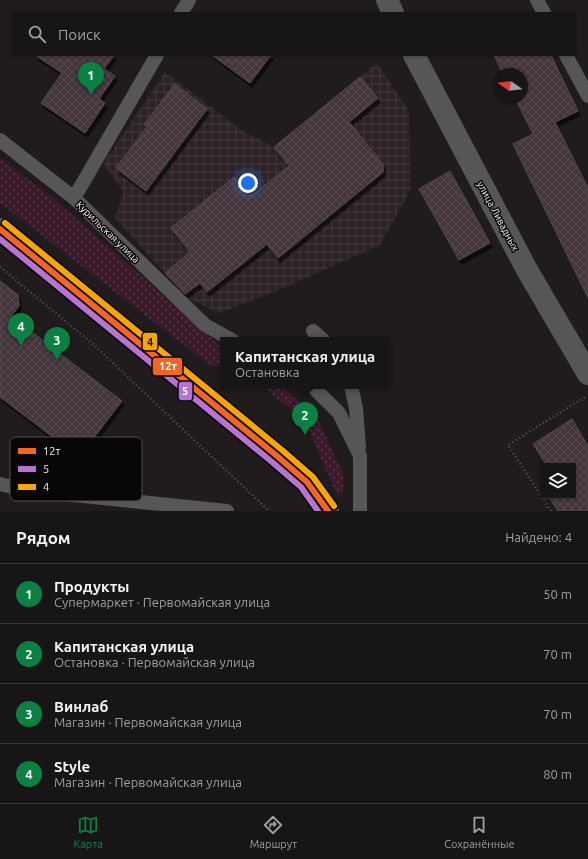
<!DOCTYPE html>
<html lang="ru">
<head>
<meta charset="utf-8">
<style>
	:root { --surface:#181516; --page:#211e1f; --text:#f1f3f6; --muted:#9f9fa1; --line:#363435; --accent:#0b8043 }
	body { margin:0; font-family:Ubuntu,sans-serif; background:var(--page); color:var(--text) }
	.controls { position:absolute; right:12px; bottom:12px; display:grid; overflow:hidden; border-radius:0px; box-shadow:0 1px 3px #0004 }
	.controls button { width:36px; height:36px; display:grid; place-items:center; padding:0; border:0; border-bottom:1px solid var(--line); background:var(--surface); color:var(--text); font:20px sans-serif }
	.compass { position:absolute; left:492px; top:68px; width:36px; height:36px; border-radius:50%; background:var(--surface); box-shadow:0 1px 3px #0004; rotate:285deg }
	.you { position:absolute; left:248px; top:183px; width:14px; height:14px; margin:-10px; border:3px solid #fff; border-radius:50%; background:#1a73e8; box-shadow:0 0 0 6px #1a73e833 }
	.badge { display:grid; place-items:center; width:26px; height:26px; border-radius:50%; background:var(--accent); color:#fff; font-size:13px; font-weight:700 }
	.pin { position:absolute; translate:-50% -33px; filter:drop-shadow(0 1px 2px #0008) }
	.pin::after { content:''; position:absolute; top:21px; width:14px; height:12px; background:inherit; clip-path:polygon(0 0,100% 0,50% 100%) }
	.popup { position:absolute; left:220px; top:337px; width:170px; height:52px; box-sizing:border-box; display:grid; place-content:center; border-radius:0px; background:var(--surface); filter:drop-shadow(0 1px 3px #0005); font-size:13px; white-space:nowrap; color:var(--muted) }
	.popup b { font-size:15px; color:var(--text) }
	.popup::after { content:''; position:absolute; left:50%; top:100%; margin-left:-8px; border:8px solid transparent; border-top-color:var(--surface) }
	.list { margin:0; padding:0; list-style:none }
	h2 { display:flex; justify-content:space-between; align-items:center; height:52px; margin:0; padding:0 16px; font-size:17px }
	h2 small { font-size:13px; font-weight:400; color:var(--muted) }
	.list li { display:grid; grid-template-columns:26px 1fr auto; gap:12px; align-items:center; box-sizing:border-box; height:60px; padding:0 16px; border-top:1px solid var(--line) }
	.list b { display:block; font-size:15px; white-space:nowrap }
	.list p { margin:0; font-size:13px; white-space:nowrap; color:var(--muted) }
	.list em { font-size:13px; font-style:normal; color:var(--muted) }
	.icon { flex:none; width:22px; height:22px; fill:none; stroke:currentColor; stroke-width:2; stroke-linecap:round; stroke-linejoin:round }
	.map { position:relative; flex:none; width:588px; height:511px; overflow:hidden }
	.search { position:absolute; background:var(--surface); box-shadow:0 1px 3px #0004; left:12px; right:12px; top:12px; height:44px; display:flex; align-items:center; gap:10px; box-sizing:border-box; padding:0 14px; border-radius:0px; color:var(--muted); font-size:15px }
	.sheet { height:292px; background:var(--surface) }
	nav { display:flex; justify-content:space-around; align-items:center; box-sizing:border-box; height:56px; border-top:1px solid var(--line); background:var(--surface); font-size:11px; color:var(--muted) }
	nav a { display:grid; justify-items:center; gap:2px }
	nav .on { color:var(--accent) }
	.map>svg:first-child { display:block }
	.industrial { fill:url(#industrial-grid) }
	.grass { fill:url(#grass-dots) }
	.building { fill:url(#building-cross-hatch); stroke:#4e4b4d; filter:url(#shadow) }
	.lines { fill:none; stroke-linecap:round; stroke-linejoin:round }
	.path { stroke:#575657; stroke-width:2.5; stroke-dasharray:1 3; stroke-linecap:butt }
	.service { stroke:#575556; stroke-width:14 }
	.minor { stroke:#575556; stroke-width:22 }
	.tertiary { stroke:#575556; stroke-width:22 }
	.bus-1-casing { stroke:#090607; stroke-width:9 }
	.bus-2-casing { stroke:#090607; stroke-width:9 }
	.bus-3-casing { stroke:#090607; stroke-width:9 }
	.bus-1 { stroke:#f26522; stroke-width:6 }
	.bus-2 { stroke:#b673d3; stroke-width:6 }
	.bus-3 { stroke:#f7a600; stroke-width:6 }
	.labels { text-anchor:middle; dominant-baseline:central; stroke-width:3; stroke-linejoin:round; paint-order:stroke }
	.street-label { font-size:10px; fill:#f8f3f5; stroke:#090607 }
	.key { fill:#090607; stroke:#514d4e; stroke-width:1 }
	.key-label { font-size:11px; fill:#f8f3f5 }
	.line-badge { stroke:#090607; stroke-width:1.5 }
	.badge-label { font-size:11px; text-anchor:middle; font-weight:bold; fill:#fff }
	.pale-badge-label { font-size:11px; text-anchor:middle; font-weight:bold; fill:#111 }
</style>
</head>
<body>
<div class="map">
<svg width="588" height="511" viewBox="0 0 588 511">
	<defs>
		<pattern id="industrial-grid" width="8" height="8" patternUnits="userSpaceOnUse"><rect width="8" height="8" fill="#2d2227"/><path d="M0 4h8M4 0v8" fill="none" stroke="#42383c"/></pattern>
		<pattern id="grass-dots" width="8" height="8" patternUnits="userSpaceOnUse"><rect width="8" height="8" fill="#3b1b2c"/><path d="M2 2h.1M6 6h.1" fill="none" stroke="#583d4b" stroke-width="1.8" stroke-linecap="round"/></pattern>
		<pattern id="building-cross-hatch" width="8" height="8" patternUnits="userSpaceOnUse"><rect width="8" height="8" fill="#44363e"/><path d="M0 0l8 8M0 8l8-8" fill="none" stroke="#564a51"/></pattern>
		<filter id="shadow"><feDropShadow dx="2.5" dy="4.5" stdDeviation="0" flood-color="#0009"/></filter>
	</defs>
	<rect width="100%" height="100%" fill="#201c1e"/>
	<polygon class="industrial" points="377,63 409,111 411,189 380,245 276,291 219,313 183,296 165,273 115,218 123,191 103,164 165,72 244,132 274,147"/>
	<g class="grass">
		<polygon points="0,158 54,199 223,349 223,367 210,365 0,203"/>
		<polygon points="262,386 281,386 318,420 343,474 343,492 336,494 305,420"/>
	</g>
	<g class="building">
		<polygon points="35,55 114,55 104,69 115,76 99,99 105,103 85,133 41,103 62,73"/>
		<polygon points="212,55 271,55 250,83"/>
		<polygon points="494,55 551,55 578,111 555,122 588,188 588,298 513,144 533,134 515,98 522,98 522,74 503,74"/>
		<polygon points="360,77 378,98 349,122 383,164 383,172 278,258 267,244 207,292 200,283 185,294 165,273 190,252 171,228 234,177 250,197 289,166 274,147"/>
		<polygon points="175,84 207,109 146,191 116,168 147,127 144,124"/>
		<polygon points="450,171 490,243 459,260 419,189"/>
		<polygon points="0,281 18,295 19,306 11,316 122,401 79,457 0,397"/>
		<polygon points="572,419 588,446 588,511 558,511 549,497 573,496 573,466 547,466 533,444"/>
	</g>
	<g class="lines">
		<g class="path">
			<polyline points="0,267 94,345 269,511"/>
			<polyline points="551,511 508,445 585,397"/>
		</g>
		<g class="service">
			<polyline points="537,0 544,13"/>
			<polyline points="181,13 189,0"/>
			<polyline points="157,55 74,198 205,325 232,340"/>
			<polyline points="566,55 588,96"/>
			<polyline points="0,140 74,198"/>
			<polyline points="313,331 323,340"/>
			<polyline points="312,386 339,413 360,456 360,511"/>
			<polyline points="351,386 356,408 359,448"/>
			<polyline points="0,484 26,490 227,511"/>
		</g>
		<g class="minor">
			<polyline points="387,0 393,13"/>
			<polyline points="414,55 527,270 588,374"/>
		</g>
		<polyline class="tertiary" points="0,229 277,456 307,482 328,511"/>
		<defs>
			<polyline id="bus-1" points="0,229 277,456 307,482 328,511"/>
			<polyline id="bus-2" points="0,239 272,462 301,487 318,511"/>
			<polyline id="bus-3" points="5,223 282,450 313,477 334,506"/>
		</defs>
		<use href="#bus-1" class="bus-1-casing"/>
		<use href="#bus-2" class="bus-2-casing"/>
		<use href="#bus-3" class="bus-3-casing"/>
		<use href="#bus-1" class="bus-1"/>
		<use href="#bus-2" class="bus-2"/>
		<use href="#bus-3" class="bus-3"/>
	</g>
	<g class="labels">
		<g class="street-label">
			<text transform="translate(498 216) rotate(62)">улица Ливадных</text>
			<text transform="translate(108 232) rotate(44)">Курильская улица</text>
		</g>
	</g>
	<rect x="10" y="437" width="132" height="64" rx="6" class="key"/>
	<rect x="18" y="448" width="18" height="6" fill="#f26522"/>
	<rect x="18" y="466" width="18" height="6" fill="#b673d3"/>
	<rect x="18" y="484" width="18" height="6" fill="#f7a600"/>
	<g class="key-label">
		<text x="43" y="455">12т</text>
		<text x="43" y="473">5</text>
		<text x="43" y="491">4</text>
	</g>
	<g class="line-badge">
		<rect x="142" y="332" width="16" height="19" rx="4" fill="#f7a600"/>
		<rect x="152" y="357" width="31" height="19" rx="4" fill="#f26522"/>
		<rect x="178" y="381" width="15" height="20" rx="4" fill="#b673d3"/>
	</g>
	<g class="badge-label">
		<text x="168" y="370">12т</text>
		<text x="185" y="395">5</text>
	</g>
	<g class="pale-badge-label">
		<text x="150" y="346">4</text>
	</g>
</svg>
<div class="controls">
<button><svg class="icon" aria-label="layers" viewBox="0 0 24 24"><path d="M12 4l9 5-9 5-9-5zM3 14l9 5 9-5"/></svg></button>
</div>
<svg class="compass" viewBox="-18 -18 36 36"><path d="M0-13l5 13h-10z" fill="#e53935"/><path d="M0 13l5-13h-10z" fill="#9f9fa1"/></svg>
<div class="you"></div>
<div class="pin badge" style="left:91px;top:95px">1</div>
<div class="pin badge" style="left:305px;top:435px">2</div>
<div class="popup"><b>Капитанская улица</b>Остановка</div>
<div class="pin badge" style="left:57px;top:360px">3</div>
<div class="pin badge" style="left:21px;top:346px">4</div>
<div class="search"><svg class="icon" aria-label="search" viewBox="0 0 24 24"><circle cx="10" cy="10" r="6"/><path d="M15 15l6 6"/></svg>Поиск</div>
</div>
<section class="sheet">
<h2>Рядом<small>Найдено: 4</small></h2>
<ul class="list">
<li><span class="badge">1</span><div><b>Продукты</b><p>Супермаркет · Первомайская улица</p></div><em>50 m</em></li>
<li><span class="badge">2</span><div><b>Капитанская улица</b><p>Остановка · Первомайская улица</p></div><em>70 m</em></li>
<li><span class="badge">3</span><div><b>Винлаб</b><p>Магазин · Первомайская улица</p></div><em>70 m</em></li>
<li><span class="badge">4</span><div><b>Style</b><p>Магазин · Первомайская улица</p></div><em>80 m</em></li>
</ul>
</section>
<nav>
<a class="on"><svg class="icon" aria-label="map" viewBox="0 0 24 24"><path d="M3 6l6-2 6 2 6-2v14l-6 2-6-2-6 2zM9 4v14M15 6v14"/></svg>Карта</a>
<a><svg class="icon" aria-label="directions" viewBox="0 0 24 24"><path d="M12 3l9 9-9 9-9-9zM9 14v-3h6M13 9l2 2-2 2"/></svg>Маршрут</a>
<a><svg class="icon" aria-label="saved" viewBox="0 0 24 24"><path d="M7 4h10v16l-5-4-5 4z"/></svg>Сохранённые</a>
</nav>
</body>
</html>
